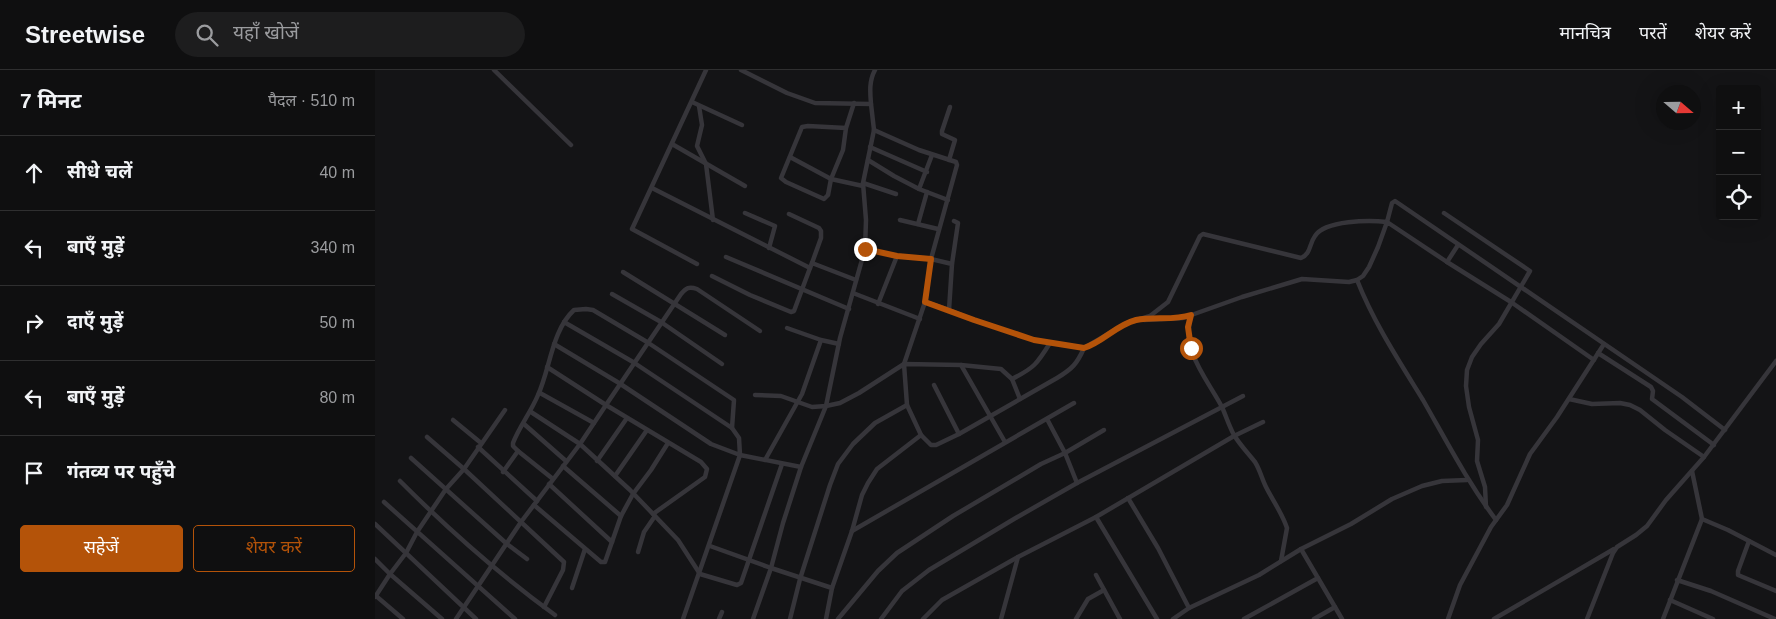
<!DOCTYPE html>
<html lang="hi">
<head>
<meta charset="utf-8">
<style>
	:root { --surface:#0f0f10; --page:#1d1d1e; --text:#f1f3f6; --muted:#9b9c9f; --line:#2f2f30; --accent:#b45309 }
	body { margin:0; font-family:Helvetica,"Noto Sans Devanagari",sans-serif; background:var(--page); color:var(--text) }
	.controls { position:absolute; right:15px; top:15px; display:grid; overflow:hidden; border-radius:5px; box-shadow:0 5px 20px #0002 }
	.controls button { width:45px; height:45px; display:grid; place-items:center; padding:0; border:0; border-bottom:1px solid var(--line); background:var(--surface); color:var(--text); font:25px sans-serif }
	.compass { position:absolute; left:1281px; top:15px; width:45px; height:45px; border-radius:50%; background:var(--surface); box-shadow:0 5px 20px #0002; rotate:110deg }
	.stop { position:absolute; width:15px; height:15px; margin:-11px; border:4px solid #b45309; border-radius:50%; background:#fff }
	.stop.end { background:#b45309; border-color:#fff; box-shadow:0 1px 5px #0008 }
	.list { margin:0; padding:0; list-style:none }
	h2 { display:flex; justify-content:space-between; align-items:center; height:65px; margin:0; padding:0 20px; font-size:21px }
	h2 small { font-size:16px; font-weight:400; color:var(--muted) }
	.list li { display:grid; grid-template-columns:32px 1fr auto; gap:15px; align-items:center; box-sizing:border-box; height:75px; padding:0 20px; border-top:1px solid var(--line) }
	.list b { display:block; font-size:19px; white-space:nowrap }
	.list em { font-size:16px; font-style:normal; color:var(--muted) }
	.actions { display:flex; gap:10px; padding:15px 20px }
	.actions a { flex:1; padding:11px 0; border:1px solid var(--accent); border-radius:5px; text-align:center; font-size:18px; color:var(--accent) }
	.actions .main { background:var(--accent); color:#fff }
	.icon { flex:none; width:28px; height:28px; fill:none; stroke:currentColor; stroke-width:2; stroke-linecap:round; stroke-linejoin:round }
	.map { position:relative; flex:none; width:1401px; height:549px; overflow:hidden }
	header { display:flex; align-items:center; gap:30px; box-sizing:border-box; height:70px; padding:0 25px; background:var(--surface); border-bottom:1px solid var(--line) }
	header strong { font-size:24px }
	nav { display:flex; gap:28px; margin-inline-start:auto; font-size:18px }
	.search { width:350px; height:45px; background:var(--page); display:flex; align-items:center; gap:12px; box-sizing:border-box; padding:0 18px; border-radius:28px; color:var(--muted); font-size:19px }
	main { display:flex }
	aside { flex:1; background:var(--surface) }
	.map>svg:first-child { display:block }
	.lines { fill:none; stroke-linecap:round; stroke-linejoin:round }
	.minor { stroke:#36353a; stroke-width:4.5 }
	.route { stroke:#b45309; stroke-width:6 }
</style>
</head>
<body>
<header>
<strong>Streetwise</strong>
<div class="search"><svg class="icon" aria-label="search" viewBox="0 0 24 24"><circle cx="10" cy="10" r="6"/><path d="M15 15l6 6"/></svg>यहाँ खोजें</div>
<nav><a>मानचित्र</a><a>परतें</a><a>शेयर करें</a></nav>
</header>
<main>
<aside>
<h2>7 मिनट<small>पैदल · 510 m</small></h2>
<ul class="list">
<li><svg class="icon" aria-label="ahead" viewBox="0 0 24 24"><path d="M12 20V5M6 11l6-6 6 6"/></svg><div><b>सीधे चलें</b></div><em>40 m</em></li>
<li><svg class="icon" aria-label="left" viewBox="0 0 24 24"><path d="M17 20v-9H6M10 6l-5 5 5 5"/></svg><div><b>बाएँ मुड़ें</b></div><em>340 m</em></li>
<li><svg class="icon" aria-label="right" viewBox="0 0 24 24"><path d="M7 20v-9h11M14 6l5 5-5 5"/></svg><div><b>दाएँ मुड़ें</b></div><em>50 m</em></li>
<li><svg class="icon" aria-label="left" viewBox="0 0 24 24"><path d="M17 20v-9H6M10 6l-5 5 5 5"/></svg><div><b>बाएँ मुड़ें</b></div><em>80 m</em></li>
<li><svg class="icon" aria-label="arrive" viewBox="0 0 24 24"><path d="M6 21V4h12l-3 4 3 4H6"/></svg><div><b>गंतव्य पर पहुँचे</b></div></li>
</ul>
<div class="actions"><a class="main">सहेजें</a><a>शेयर करें</a></div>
</aside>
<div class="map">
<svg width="1401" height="549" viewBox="0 0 1401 549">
	<rect width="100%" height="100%" fill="#141416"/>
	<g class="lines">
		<g class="minor">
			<polyline points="119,0 196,75"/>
			<polyline points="317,32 367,55"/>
			<path d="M496 34C495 22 494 11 500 0"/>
			<polyline points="324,36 327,55 322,76 331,94 338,150"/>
			<polyline points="471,58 433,56 427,57 406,108 411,112 449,129 453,125 456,109 468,80 471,58 479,33"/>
			<polyline points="499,60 544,80 581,92 582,95 556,189 577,194 574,240 550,232"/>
			<polyline points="297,74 370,116"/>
			<polyline points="495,77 552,102"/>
			<polyline points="415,87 456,109 488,116"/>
			<polyline points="493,90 519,106 544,119 573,130"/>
			<polyline points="574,90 580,70 567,64 567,61 575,37"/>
			<polyline points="488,113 521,124"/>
			<polyline points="277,118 435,198 437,193 481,210"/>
			<polyline points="544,119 557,85"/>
			<polyline points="370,143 400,156 394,178"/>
			<polyline points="1069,143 1155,201 1124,254 1106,274 1097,287 1092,300 1091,316 1094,337 1103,370 1102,391 1110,417 1111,437"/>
			<polyline points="414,144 444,158 446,161 446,168 437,193"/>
			<polyline points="525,150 563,159"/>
			<polyline points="543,154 552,122"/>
			<polyline points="351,187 474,239"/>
			<polyline points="1072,192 1083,175"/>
			<polyline points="322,194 257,159 331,0"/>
			<polyline points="577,194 583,153 579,151"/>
			<polyline points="248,202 350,265"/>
			<polyline points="337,206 375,225 416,242 419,241 435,198"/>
			<path d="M982 210C999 253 1024 291 1048 330 1072 372 1092 411 1121 450"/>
			<polyline points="478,223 545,249"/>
			<polyline points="237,224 286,252 347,294"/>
			<polyline points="503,234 522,186"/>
			<path d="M574 240 599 250 659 270 709 278 752 253 775 246 793 232 825 166 828 164 926 188C936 184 934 174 940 166 950 150 995 150 1012 152L1017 133 1020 131 1307 327 1350 360"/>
			<path d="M816 245C806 281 831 307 847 337 851 346 854 356 859 365 865 375 873 383 880 392 885 400 887 409 891 417 898 431 907 443 912 458L906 491"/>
			<polyline points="769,250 808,248 867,227 927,209 974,212 982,210 988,206 994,197 1003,177 1012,152 1072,192 1136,232 1219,290"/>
			<polyline points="412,258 446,270 464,274"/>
			<polyline points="179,274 244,313 336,374 365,385 364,368 357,358 258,292 189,252"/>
			<polyline points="1223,283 1276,317 1278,321 1277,329 1339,375"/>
			<polyline points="586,295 630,372"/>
			<path d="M172 297 231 335 306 224C311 218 314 216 322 219L385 261"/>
			<path d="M637 309C659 298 662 294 675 273"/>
			<polyline points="559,315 584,364"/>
			<polyline points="165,323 219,353"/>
			<polyline points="380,325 406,326 437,337 451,336 465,333 484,323 529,294 550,232 556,189 522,186 490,179"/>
			<polyline points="1194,329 1217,334 1245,333 1255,335 1265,340 1290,360 1329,387"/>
			<polyline points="156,342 205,374 231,335 326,392 332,399 330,407 278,444"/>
			<polyline points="672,349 690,383 729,360"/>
			<polyline points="78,350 106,373"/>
			<polyline points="149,354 191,391"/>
			<polyline points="546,365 532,335 529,294 586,295 626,299 637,309 645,329"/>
			<polyline points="52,367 89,399 189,492 188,500 169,537"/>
			<polyline points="103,377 162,431"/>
			<polyline points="36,388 132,474 152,489"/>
			<polyline points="390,390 427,324 446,270"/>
			<polyline points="222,391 252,348"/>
			<polyline points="188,396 246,446"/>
			<polyline points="426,397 408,453 396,498 457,518 451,549"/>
			<polyline points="128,402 143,381"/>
			<polyline points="240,406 272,360"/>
			<path d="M178 409 143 381 138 376V373C144 357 156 342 163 325 175 299 177 260 199 240L211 239 218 240 272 272 359 330 357 358"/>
			<path d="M25 411C73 459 125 505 180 545"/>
			<polyline points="702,413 868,326"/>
			<polyline points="174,414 237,472"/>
			<polyline points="753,428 783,478 814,538"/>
			<polyline points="9,432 140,549"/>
			<polyline points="159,435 226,492 230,492 246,446 258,424 276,400 293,373"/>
			<polyline points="721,447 782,549"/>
			<polyline points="1327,449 1353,460 1401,485"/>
			<polyline points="0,454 101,549"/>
			<polyline points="477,461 699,333"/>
			<polyline points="1374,471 1363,501 1363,505 1401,521"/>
			<polyline points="335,476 396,498 378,549"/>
			<polyline points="926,479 967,549"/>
			<polyline points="263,482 269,462 280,446"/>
			<polyline points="0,489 15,504 31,483 42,462 71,419 89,399 130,340"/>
			<polyline points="721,505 745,549"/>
			<polyline points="1302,510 1336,521 1400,549"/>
			<polyline points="197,518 210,479"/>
			<path d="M457 518 477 461 487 425 493 413 502 399 546 365 556 375H561L584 364 682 308C697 299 702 294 709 278"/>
			<polyline points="1,526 28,549"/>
			<polyline points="0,527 15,504 67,549"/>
			<polyline points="1295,530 1338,549"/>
			<polyline points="81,549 146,452 205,374 255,420 303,470 325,504 362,515 366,513 407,394"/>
			<polyline points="308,549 365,385 426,397 451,336 465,268 490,179 491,150 488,113 499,60 496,34 440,33 412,23 366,0"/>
			<polyline points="344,549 347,542"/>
			<polyline points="415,549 425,509 455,415 463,394 478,374 500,353 532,335"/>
			<polyline points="463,549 503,501 522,483 578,446 666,394 690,383 702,413 639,449 554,500 527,521 506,549"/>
			<polyline points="548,549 567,530 643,487"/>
			<polyline points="626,549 643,487 721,447 859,366 888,352"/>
			<polyline points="701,549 713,529 729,520"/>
			<polyline points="798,549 814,538 884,505 926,479 976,454 1017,429 1047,416 1067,411 1092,410"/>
			<polyline points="869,549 943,508"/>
			<polyline points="939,549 960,537"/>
			<polyline points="1073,549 1085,515 1116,457 1132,435 1155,384 1182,347 1229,274"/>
			<polyline points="1119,549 1239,479"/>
			<polyline points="1212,549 1238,483 1242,477 1261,465 1272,456 1291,430 1329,387 1401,291"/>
			<polyline points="1288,549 1327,449 1317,401"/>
		</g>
	</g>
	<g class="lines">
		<path class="route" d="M490 179 522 186 556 189 550 232 599 250 659 270 709 278C728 272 741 255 761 250 779 246 798 251 816 245L813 257 816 278"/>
	</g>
</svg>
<div class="controls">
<button>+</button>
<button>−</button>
<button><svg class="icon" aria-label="locate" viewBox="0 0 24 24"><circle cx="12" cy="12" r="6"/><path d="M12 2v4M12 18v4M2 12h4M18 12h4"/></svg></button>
</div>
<svg class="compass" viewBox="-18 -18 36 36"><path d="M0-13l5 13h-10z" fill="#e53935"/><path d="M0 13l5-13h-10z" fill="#9b9c9f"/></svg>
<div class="stop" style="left:816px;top:278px"></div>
<div class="stop end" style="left:490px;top:179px"></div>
</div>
</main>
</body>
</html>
